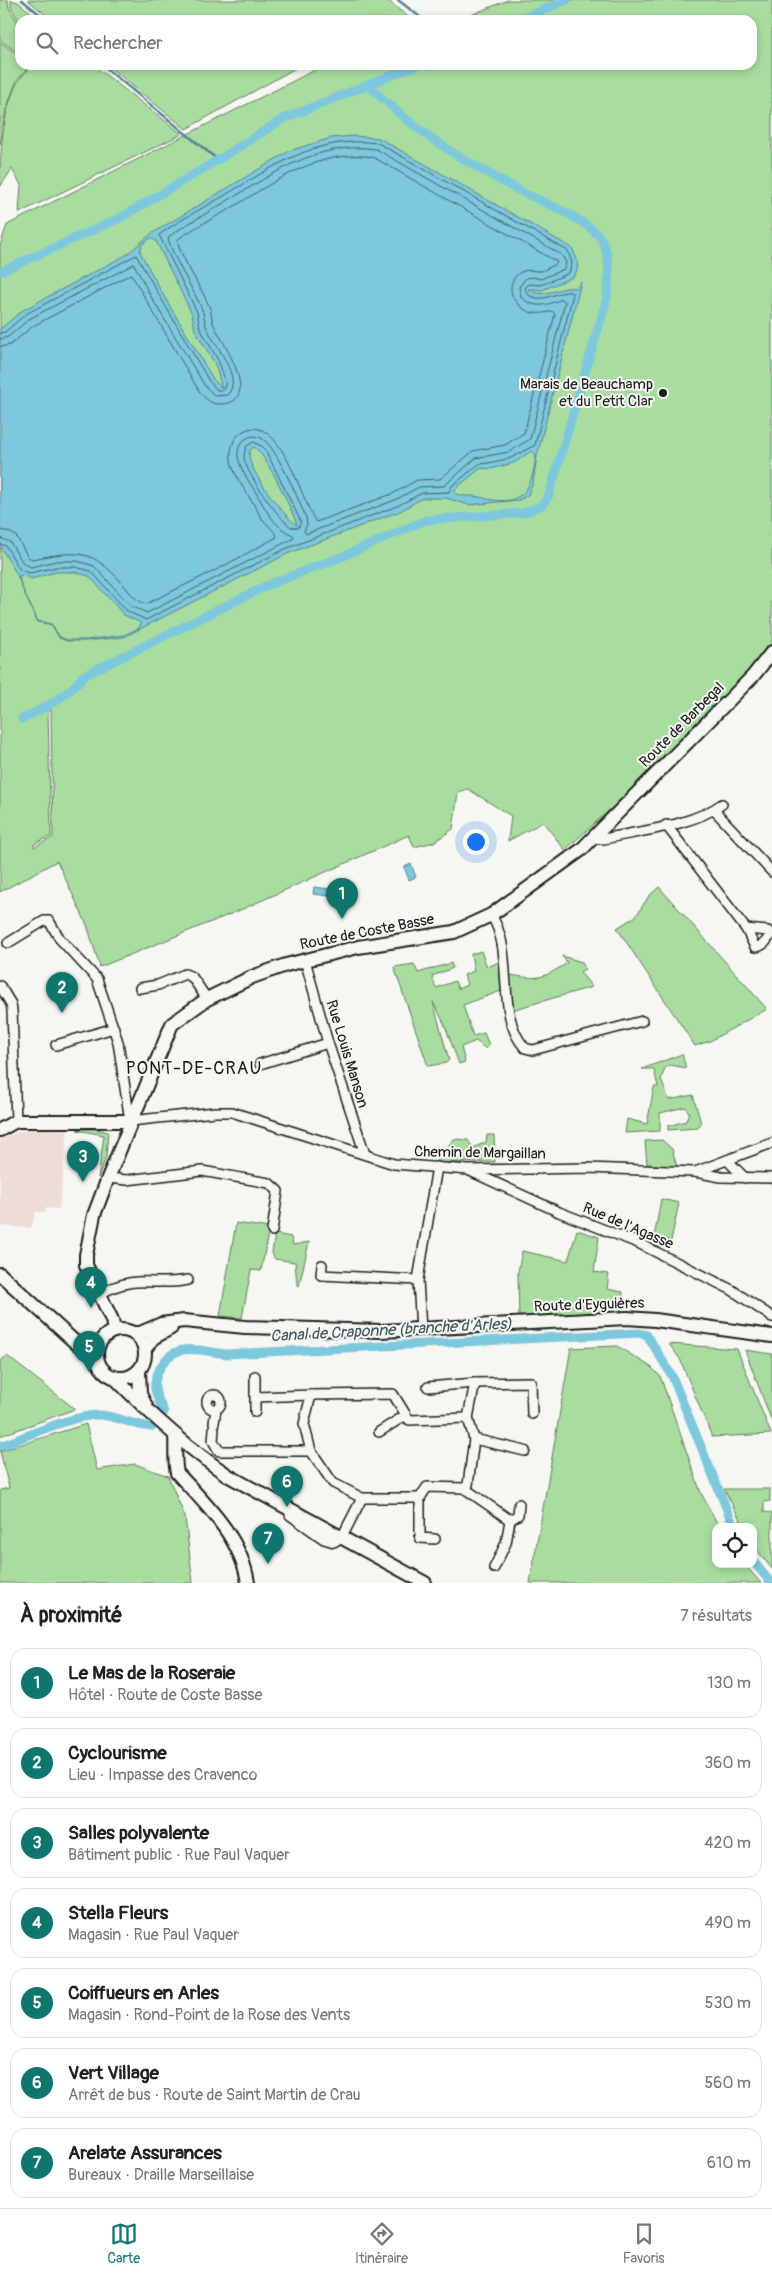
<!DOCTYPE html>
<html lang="fr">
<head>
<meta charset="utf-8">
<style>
  body { margin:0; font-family:Pangolin,sans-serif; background:#f2f2f2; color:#222 }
  .controls { position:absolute; right:15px; bottom:15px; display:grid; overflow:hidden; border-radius:10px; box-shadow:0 2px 8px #0003 }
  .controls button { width:45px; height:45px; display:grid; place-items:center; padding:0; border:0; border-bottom:1px solid #e0e0e0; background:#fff; color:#222; font:25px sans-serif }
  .you { position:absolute; left:475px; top:841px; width:18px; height:18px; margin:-12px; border:4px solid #fff; border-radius:50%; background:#1a73e8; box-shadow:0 0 0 8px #1a73e833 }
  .badge { display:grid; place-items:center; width:32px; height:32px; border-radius:50%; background:#0f766e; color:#fff; font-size:16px; font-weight:700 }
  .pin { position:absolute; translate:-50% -41px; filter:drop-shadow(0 1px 2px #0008) }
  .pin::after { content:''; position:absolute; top:26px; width:18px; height:15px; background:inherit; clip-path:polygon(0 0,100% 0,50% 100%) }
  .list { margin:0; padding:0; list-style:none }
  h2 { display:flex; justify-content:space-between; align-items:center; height:65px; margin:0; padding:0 20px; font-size:21px }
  h2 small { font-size:16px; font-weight:400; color:#767676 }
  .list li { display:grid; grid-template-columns:32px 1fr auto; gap:15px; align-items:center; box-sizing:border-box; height:70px; margin:0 10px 10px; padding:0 10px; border:1px solid #e0e0e0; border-radius:15px }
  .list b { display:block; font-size:19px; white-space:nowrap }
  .list p { margin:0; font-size:16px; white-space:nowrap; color:#767676 }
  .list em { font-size:16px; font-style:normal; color:#767676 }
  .icon { flex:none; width:28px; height:28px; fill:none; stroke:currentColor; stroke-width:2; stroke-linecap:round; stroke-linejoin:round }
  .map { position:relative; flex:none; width:772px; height:1583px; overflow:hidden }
  .search { position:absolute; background:#fff; box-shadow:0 2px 8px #0003; left:15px; right:15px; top:15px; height:55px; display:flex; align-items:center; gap:12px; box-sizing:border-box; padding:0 18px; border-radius:15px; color:#767676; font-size:19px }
  .sheet { height:625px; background:#fff }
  nav { display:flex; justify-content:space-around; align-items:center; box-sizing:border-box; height:70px; border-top:1px solid #e0e0e0; background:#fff; font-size:14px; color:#767676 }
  nav a { display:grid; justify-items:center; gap:2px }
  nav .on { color:#0f766e }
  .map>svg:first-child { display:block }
  .built { fill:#eeddd6 }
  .green { fill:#a8dd9f; stroke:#627c5e; fill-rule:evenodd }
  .water { fill:#7dc8dd; stroke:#568390; fill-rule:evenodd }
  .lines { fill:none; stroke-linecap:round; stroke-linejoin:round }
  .shore { stroke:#436169; stroke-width:1 }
  .stream { stroke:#568390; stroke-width:2.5 }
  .canal { stroke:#7dc8dd; stroke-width:9 }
  .street-casing { stroke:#1c1c1c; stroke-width:12 }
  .secondary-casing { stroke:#1c1c1c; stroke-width:16 }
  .street { stroke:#f6f6f2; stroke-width:9 }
  .secondary { stroke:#f6f6f2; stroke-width:12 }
  .poi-dot { fill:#1c1c1c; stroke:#f6f6f2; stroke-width:2 }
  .labels { text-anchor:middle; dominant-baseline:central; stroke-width:4; stroke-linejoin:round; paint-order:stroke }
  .poi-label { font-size:15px; fill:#1c1c1c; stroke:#f6f6f2; text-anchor:end }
  .street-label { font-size:15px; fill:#1c1c1c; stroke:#f6f6f2 }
  .water-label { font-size:16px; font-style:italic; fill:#3e5860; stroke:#f6f6f2 }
  .quarter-label { font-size:18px; letter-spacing:1px; fill:#1c1c1c; stroke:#f6f6f2 }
</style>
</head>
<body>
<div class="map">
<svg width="772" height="1583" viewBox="0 0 772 1583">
  <rect width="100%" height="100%" fill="#f6f6f2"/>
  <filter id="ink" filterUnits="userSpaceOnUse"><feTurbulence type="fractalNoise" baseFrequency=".02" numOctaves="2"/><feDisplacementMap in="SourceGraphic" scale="10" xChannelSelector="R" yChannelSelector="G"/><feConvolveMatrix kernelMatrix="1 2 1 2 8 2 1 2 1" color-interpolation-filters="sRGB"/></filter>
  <g filter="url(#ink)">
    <!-- built -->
    <path class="built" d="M42 1129 68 1130 59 1209 46 1208 45 1213 36 1211 31 1228 0 1226V1139L26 1130Z"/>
    <!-- green -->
    <g class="green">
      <path d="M0 0H8L9 8 20 26V54L0 40Z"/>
      <path d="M11 0 18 2 40 20H20V23L11 7Z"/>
      <path d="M28 0H387L411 19 52 20Z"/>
      <path d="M508 0H772V643L747 674 615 805 565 850 543 822 508 841 511 816 468 789 458 792 453 829 434 842 414 847 409 835 238 911 100 967 87 925 57 861 0 892V246L7 225 325 65H752V20H458ZM51 710 53 837 34 847V844L51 836 48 712Z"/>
      <path d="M0 42 20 56V65H31L17 80 6 109 0 144Z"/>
      <path d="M33 65H93L182 134 19 213 21 185 12 169 0 187C0 153 2 114 17 83 21 76 28 70 33 65Z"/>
      <path d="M107 65H301L186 129Z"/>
      <path d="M659 887 767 1009 710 1041 695 1046 617 928 636 916 649 896Z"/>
      <path d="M481 951 487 967 499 962 501 991 463 1005 473 1036 484 1033 489 1045 486 1049 476 1041 461 1047 465 1062 459 1064 444 1023 433 1002 449 1060 446 1063 428 1066 394 967 414 964 418 973 451 963 453 968 432 976 436 988 455 981 458 989 467 985 464 975 474 971 471 954Z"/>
      <path d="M562 956 582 962 585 969 580 972 592 987 515 1009 511 1005 510 975C539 980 542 979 567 963Z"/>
      <path d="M682 1054 686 1068 671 1065 665 1068 661 1080 669 1100 693 1095 701 1123 698 1128 668 1130V1126L686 1121 689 1112 685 1107 660 1113V1131L625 1133 627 1119 647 1124 654 1087H658L654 1069H642Z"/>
      <path d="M83 1129H96L108 1132 106 1157 98 1178 104 1135 77 1130Z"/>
      <path d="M487 1135H494L495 1162 438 1163 437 1158 454 1139 468 1140 473 1148 486 1142Z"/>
      <path d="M662 1140 672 1149 677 1167 647 1164 645 1141Z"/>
      <path d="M661 1199 679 1203 671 1241 654 1238Z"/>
      <path d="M236 1223 269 1228 261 1271 251 1270 242 1318 220 1316Z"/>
      <path d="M577 1230 599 1237 594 1272 609 1274 607 1289 623 1292 621 1314 519 1319 518 1272 522 1251 568 1261Z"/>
      <path d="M275 1234 291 1237 293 1245 309 1242 299 1286 297 1284 295 1262 275 1259 272 1253Z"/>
      <path d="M669 1344 737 1349 771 1434 712 1437 680 1359Z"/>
      <path d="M617 1346 651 1367 660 1376 701 1493 719 1527H716V1564H744L761 1583H530L571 1348Z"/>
      <path d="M745 1350 772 1354V1422Z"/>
      <path d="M7 1356 75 1409 0 1436V1361Z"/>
      <path d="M86 1424 97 1470 135 1464 168 1476 185 1517 193 1583H0V1490L9 1488 0 1451Z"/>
      <path d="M724 1489H770V1501L764 1502V1512L772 1513V1569L753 1545V1527H744Z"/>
    </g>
    <!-- water -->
    <g class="water">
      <path d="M354 136 379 138 572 248 578 262 577 271 573 277 542 290 528 289C543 301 559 285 576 288L581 282 537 456 533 483 528 495 519 500 469 505 446 498H423L400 511 287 554 124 637 87 641H67L59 638 52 625 37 622 16 573 0 546V329L23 310 126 255 151 234 289 151 331 138ZM151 238 156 241 192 314 195 330 215 364 222 388 213 379 161 291 140 252 142 244ZM254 447C266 454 292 510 297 525 284 517 250 471 249 457 249 454 250 451 251 449ZM531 451 536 454C532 494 520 508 479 497 471 495 464 497 456 494L455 489 481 468 490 469 514 463ZM56 572H74L89 576 124 615 141 623 139 628 124 635 86 640H68L60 637 51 624 38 621 22 588 19 576 23 575 31 579Z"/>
      <path d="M411 864 416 877 409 880 404 867Z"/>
      <path d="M314 887 330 889 329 896 313 894Z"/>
    </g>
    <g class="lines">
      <!-- shore -->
      <g class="shore">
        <path d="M0 333 5 332 26 314 136 255 209 381 217 390H223L226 383 219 362 200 328 197 312 159 235C178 221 201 209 222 197 273 167 315 135 378 143L568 251 572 263 569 273 541 285 529 284 525 288 527 294C543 305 554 291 571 292L573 294 535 445 511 458 489 463 479 464 452 486 449 492 422 493 397 506 285 549 146 620 127 611 91 571 75 567H56L30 573 20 570 6 546 0 544"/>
        <path d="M0 339 8 337 29 319 134 264 151 297 205 386 215 396 227 395C245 379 212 342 206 326 204 320 204 313 201 307 192 287 172 257 168 237 186 224 208 213 227 201 275 173 317 141 376 149L562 255 566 263 564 269 541 279 533 277 526 278 519 287 521 297C535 310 547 305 562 299L565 302 530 439 509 452 476 458 444 486 419 487 395 500 306 534 304 531 307 525 306 518C300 502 278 453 267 443 262 437 256 435 249 437 225 449 246 477 255 491 265 508 274 528 293 535L294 538 147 613 131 606 94 566 77 561H56L31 567 23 563 10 542 0 538"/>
        <path d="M0 347 10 345 33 326 131 274 199 391C205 398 211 405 221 404 264 403 221 340 214 325 211 319 212 312 209 306 201 286 182 261 177 240 194 227 215 218 233 207 277 180 320 149 373 157L557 262 555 265C551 266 545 270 541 271 532 271 526 268 518 274 502 288 516 309 533 313 539 314 546 313 552 311L555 314 524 433 505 445 473 451 440 479 417 480 392 494 316 522C302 502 282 419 248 429 242 431 237 435 234 441 224 462 239 480 249 497 254 504 258 513 263 520 268 525 275 531 277 537L218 569 146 604C135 600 130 593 123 584 91 547 76 551 32 559L28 557 16 536 9 532 0 530"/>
        <path d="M254 442 263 447 269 457 301 522 298 528 291 527C278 518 246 473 244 458 244 454 245 450 247 446Z"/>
      </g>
      <!-- stream -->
      <g class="stream">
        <path d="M22 0 47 20"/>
        <path d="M398 0 424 20"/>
        <path d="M102 65 218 160"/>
      </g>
      <!-- canal -->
      <g class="canal">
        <path d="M519 20 567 0"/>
        <path d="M368 85 382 98"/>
        <path d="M2 271 120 218 218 160 283 119 417 65"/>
        <path d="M22 719C46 707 67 697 83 676L268 585 346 555 426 520 524 513 542 505 549 495 607 298C609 280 612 251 598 235 581 217 545 203 522 192 475 167 427 140 388 103"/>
        <path d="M0 1446C26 1437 74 1414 100 1415 118 1416 134 1426 152 1427L164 1412C156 1394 150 1387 160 1368 175 1340 200 1351 226 1354L639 1333 647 1335 672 1376 734 1527"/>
        <path d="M753 1561 771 1583"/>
      </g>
      <!-- street casing -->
      <g class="street-casing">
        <g id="street">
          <path d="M714 810 772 872"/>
          <path d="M666 825 746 929 755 947C763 947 769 939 771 933L768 931 746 929"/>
          <path d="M593 838 604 839C639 831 692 826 722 804"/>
          <path d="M491 915C516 952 494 1014 525 1048L533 1050 642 1021"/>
          <path d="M8 943 44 921H49L60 939 97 979 118 1042 130 1121 215 1112H232L394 1164 468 1170 587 1168 695 1172 772 1143"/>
          <path d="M305 960 328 1043 365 1154"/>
          <path d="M0 986 11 1004 12 1010 16 1121"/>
          <path d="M140 988 158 985 185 974 192 977 207 999"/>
          <path d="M56 1045 114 1028"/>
          <path d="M260 1064 328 1043"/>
          <path d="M727 1160 745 1178"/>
          <path d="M470 1171 559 1212 638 1243 732 1290 772 1317"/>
          <path d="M695 1172 721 1177 772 1178"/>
          <path d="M108 1178 127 1180 202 1171 269 1183 278 1191 272 1231"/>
          <path d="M322 1265 321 1275 418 1280"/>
          <path d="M100 1294C136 1273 153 1287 188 1280"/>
          <path d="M421 1330 418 1280 437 1167"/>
          <path d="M255 1376V1412"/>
          <path d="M428 1387 475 1383 531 1382 532 1414"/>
          <circle cx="214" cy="1402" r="7"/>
          <path d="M256 1397 311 1395"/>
          <path d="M468 1418 475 1383"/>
          <path d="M214 1423 216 1409"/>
          <path d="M214 1429 213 1441 219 1451H311"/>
          <path d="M379 1432 406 1415"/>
          <path d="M474 1439 525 1451"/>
          <path d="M464 1488 510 1520 506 1543 494 1568"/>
          <path d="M420 1498V1538L435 1539"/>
          <path d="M290 1515 324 1539 334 1542 342 1537 362 1498H420L427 1487 464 1488 468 1485 474 1439 468 1418 409 1420 393 1394 311 1395 304 1424 311 1451 333 1483 362 1498"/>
          <path d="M510 1520 518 1515 519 1504"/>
        </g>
      </g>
      <!-- secondary casing -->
      <g class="secondary-casing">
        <g id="secondary">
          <path d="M0 1130 16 1121H130"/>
          <path d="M0 1274 76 1343 97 1357"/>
          <circle cx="121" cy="1354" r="24"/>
          <path d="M114 1331 112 1320 86 1265V1255L94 1215 108 1178 172 1024 207 999 252 977 286 965 358 947 454 932 491 915 581 850 753 676 772 652"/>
          <path d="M133 1333H140L161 1324 184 1321 245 1327 381 1331 627 1318 655 1320 772 1336"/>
          <path d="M145 1349 153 1338 171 1328"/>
          <path d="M139 1371 140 1394 146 1406"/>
          <path d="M114 1377C149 1413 187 1448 229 1476L425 1583"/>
          <path d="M175 1435C176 1448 174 1461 177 1473 206 1504 242 1539 248 1583"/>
        </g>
      </g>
      <!-- street -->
      <use href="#street" class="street"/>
      <!-- secondary -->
      <use href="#secondary" class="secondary"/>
    </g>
  </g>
  <!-- markers -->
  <circle class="poi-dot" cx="663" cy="393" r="5"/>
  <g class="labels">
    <!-- poi labels -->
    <g class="poi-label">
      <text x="653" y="384">Marais de Beauchamp<tspan x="653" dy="17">et du Petit Clar</tspan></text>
    </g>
    <!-- street labels -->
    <g class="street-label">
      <text transform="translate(682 725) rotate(-45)">Route de Barbegal</text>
      <text transform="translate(367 932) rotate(-11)">Route de Coste Basse</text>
      <text transform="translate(347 1054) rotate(73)">Rue Louis Manson</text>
      <text transform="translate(480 1153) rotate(1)">Chemin de Margaillan</text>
      <text transform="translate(628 1226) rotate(23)">Rue de l'Agasse</text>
      <text transform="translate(589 1305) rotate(-2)">Route d'Eyguières</text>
    </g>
    <!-- water labels -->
    <g class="water-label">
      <text transform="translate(391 1330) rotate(-3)">Canal de Craponne (branche d'Arles)</text>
    </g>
    <!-- quarter labels -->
    <g class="quarter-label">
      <text x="194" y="1068">PONT-DE-CRAU</text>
    </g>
  </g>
</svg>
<div class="controls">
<button><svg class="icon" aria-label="locate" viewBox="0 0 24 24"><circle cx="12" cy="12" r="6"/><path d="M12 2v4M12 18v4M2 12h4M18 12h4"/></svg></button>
</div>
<div class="you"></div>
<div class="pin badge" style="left:342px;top:919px">1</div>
<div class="pin badge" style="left:62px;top:1013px">2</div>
<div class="pin badge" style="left:83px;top:1182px">3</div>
<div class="pin badge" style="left:91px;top:1308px">4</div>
<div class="pin badge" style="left:89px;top:1372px">5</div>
<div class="pin badge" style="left:287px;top:1507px">6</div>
<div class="pin badge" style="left:268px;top:1564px">7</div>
<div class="search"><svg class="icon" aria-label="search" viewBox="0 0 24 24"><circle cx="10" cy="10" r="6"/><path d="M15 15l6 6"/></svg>Rechercher</div>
</div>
<section class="sheet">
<h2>À proximité<small>7 résultats</small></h2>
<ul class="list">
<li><span class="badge">1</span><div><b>Le Mas de la Roseraie</b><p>Hôtel · Route de Coste Basse</p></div><em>130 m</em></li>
<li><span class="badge">2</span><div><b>Cyclourisme</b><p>Lieu · Impasse des Cravenco</p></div><em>360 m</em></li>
<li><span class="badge">3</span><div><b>Salles polyvalente</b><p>Bâtiment public · Rue Paul Vaquer</p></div><em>420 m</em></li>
<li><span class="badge">4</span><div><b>Stella Fleurs</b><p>Magasin · Rue Paul Vaquer</p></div><em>490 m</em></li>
<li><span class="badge">5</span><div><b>Coiffueurs en Arles</b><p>Magasin · Rond-Point de la Rose des Vents</p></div><em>530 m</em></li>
<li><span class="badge">6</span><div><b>Vert Village</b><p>Arrêt de bus · Route de Saint Martin de Crau</p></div><em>560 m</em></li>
<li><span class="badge">7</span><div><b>Arelate Assurances</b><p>Bureaux · Draille Marseillaise</p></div><em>610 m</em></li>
</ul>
</section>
<nav>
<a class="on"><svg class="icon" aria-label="map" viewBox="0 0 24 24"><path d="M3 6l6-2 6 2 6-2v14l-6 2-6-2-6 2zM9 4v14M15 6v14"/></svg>Carte</a>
<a><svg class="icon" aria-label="directions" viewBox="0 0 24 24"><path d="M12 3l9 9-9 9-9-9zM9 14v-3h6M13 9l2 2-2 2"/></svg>Itinéraire</a>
<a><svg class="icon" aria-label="saved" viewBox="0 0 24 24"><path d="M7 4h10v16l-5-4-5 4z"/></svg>Favoris</a>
</nav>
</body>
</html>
